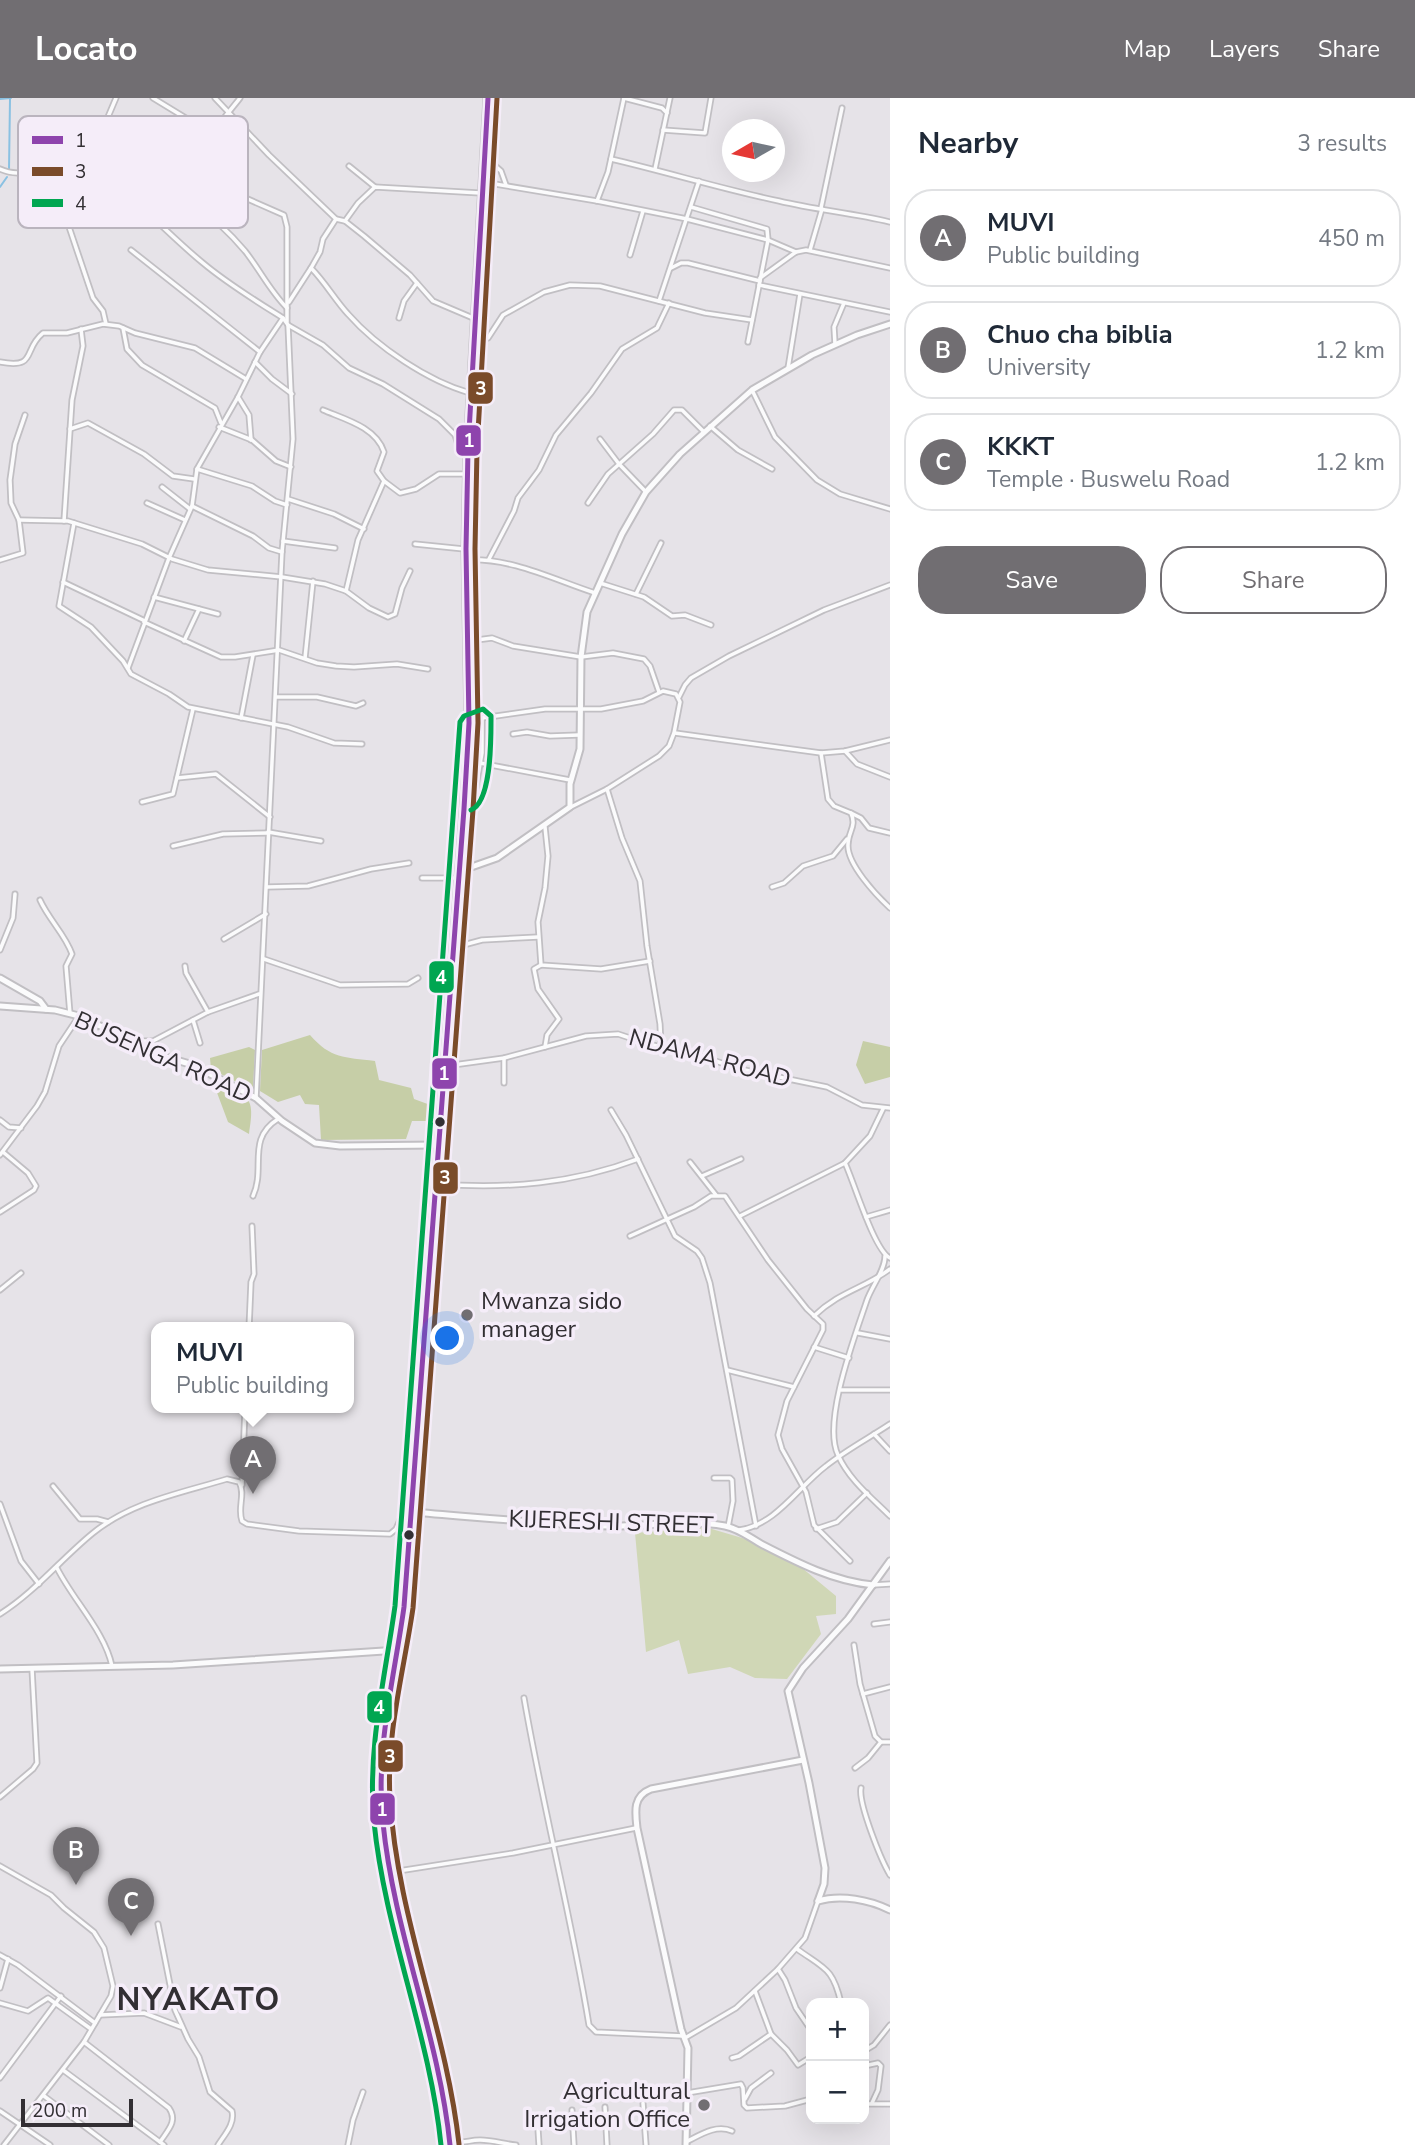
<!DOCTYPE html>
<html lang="en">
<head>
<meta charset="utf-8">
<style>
  body { margin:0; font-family:"Nunito Sans",sans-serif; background:#f2f2f3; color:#1f2937 }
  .controls { position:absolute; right:21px; bottom:21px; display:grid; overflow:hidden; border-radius:14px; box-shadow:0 7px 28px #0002 }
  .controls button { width:63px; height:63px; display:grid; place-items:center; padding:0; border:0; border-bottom:2px solid #e0e1e3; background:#fff; color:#1f2937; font:35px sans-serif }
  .compass { position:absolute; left:722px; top:21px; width:63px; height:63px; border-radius:50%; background:#fff; box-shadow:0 7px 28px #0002; rotate:261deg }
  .scale { position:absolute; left:21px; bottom:18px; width:112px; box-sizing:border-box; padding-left:7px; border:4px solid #322f33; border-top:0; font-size:19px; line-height:24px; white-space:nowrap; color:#322f33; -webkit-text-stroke:5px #f5edf9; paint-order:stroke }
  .you { position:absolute; left:448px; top:1241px; width:24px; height:24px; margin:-18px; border:5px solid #fff; border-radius:50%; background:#1a73e8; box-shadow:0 0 0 10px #1a73e833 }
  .badge { display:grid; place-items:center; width:46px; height:46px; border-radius:50%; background:#716e72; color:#fff; font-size:23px; font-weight:700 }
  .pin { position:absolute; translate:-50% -58px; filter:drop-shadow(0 2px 4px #0008) }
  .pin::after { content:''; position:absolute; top:37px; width:24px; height:21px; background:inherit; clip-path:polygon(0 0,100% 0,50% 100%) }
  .popup { position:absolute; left:151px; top:1224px; width:203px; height:91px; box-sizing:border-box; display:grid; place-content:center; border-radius:14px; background:#fff; filter:drop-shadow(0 2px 5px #0005); font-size:23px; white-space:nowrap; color:#747a83 }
  .popup b { font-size:26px; color:#1f2937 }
  .popup::after { content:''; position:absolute; left:50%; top:100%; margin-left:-14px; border:14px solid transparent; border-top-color:#fff }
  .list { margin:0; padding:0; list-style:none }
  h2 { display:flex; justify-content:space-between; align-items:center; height:91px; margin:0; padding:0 28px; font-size:30px }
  h2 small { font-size:23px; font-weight:400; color:#747a83 }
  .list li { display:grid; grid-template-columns:46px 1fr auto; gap:21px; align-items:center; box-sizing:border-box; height:98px; margin:0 14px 14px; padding:0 14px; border:2px solid #e0e1e3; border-radius:28px }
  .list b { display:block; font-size:26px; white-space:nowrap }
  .list p { margin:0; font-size:23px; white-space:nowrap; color:#747a83 }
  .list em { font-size:23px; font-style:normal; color:#747a83 }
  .actions { display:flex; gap:14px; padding:21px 28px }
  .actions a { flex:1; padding:16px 0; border:2px solid #716e72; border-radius:28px; text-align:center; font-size:24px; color:#716e72 }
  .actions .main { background:#716e72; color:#fff }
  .map { position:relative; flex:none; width:890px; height:2047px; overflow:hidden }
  header { display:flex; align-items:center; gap:42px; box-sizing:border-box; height:98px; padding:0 35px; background:#716e72; color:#fff }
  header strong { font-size:33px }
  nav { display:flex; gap:38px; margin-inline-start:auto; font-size:24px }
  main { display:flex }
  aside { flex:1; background:#fff }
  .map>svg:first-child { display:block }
  .green { fill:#d0d7b6 }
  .forest { fill:#c6cea7 }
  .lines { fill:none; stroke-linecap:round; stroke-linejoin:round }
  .stream { stroke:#8ac1e2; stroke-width:2 }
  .street-casing { stroke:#c1bfc3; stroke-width:7 }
  .secondary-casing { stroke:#c1bfc3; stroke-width:9 }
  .highway-casing { stroke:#c1bfc3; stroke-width:11 }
  .street { stroke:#fbfbfc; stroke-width:3.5 }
  .secondary { stroke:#fbfbfc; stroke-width:5 }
  .highway { stroke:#fbfbfc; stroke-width:8 }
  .bus-1-casing { stroke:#f5edf9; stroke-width:10 }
  .bus-2-casing { stroke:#f5edf9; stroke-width:10 }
  .bus-3-casing { stroke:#f5edf9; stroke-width:10 }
  .bus-1 { stroke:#8e44ad; stroke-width:5 }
  .bus-2 { stroke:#7a4b2a; stroke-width:5 }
  .bus-3 { stroke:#00a651; stroke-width:5 }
  .bus-dot { fill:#322f33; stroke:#f5edf9; stroke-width:2.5 }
  .poi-dot { fill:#716e72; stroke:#f5edf9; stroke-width:2.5 }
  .labels { text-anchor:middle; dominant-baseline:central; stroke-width:7; stroke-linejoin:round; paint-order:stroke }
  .street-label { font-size:24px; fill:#322f33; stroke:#f5edf9 }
  .poi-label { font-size:24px; fill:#322f33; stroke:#f5edf9; text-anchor:start }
  .district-label { font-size:32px; font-weight:bold; letter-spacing:2px; fill:#322f33; stroke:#f5edf9 }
  .key { fill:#f5edf9; stroke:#bab4be; stroke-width:2 }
  .key-label { font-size:19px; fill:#322f33 }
  .line-badge { stroke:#f5edf9; stroke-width:2.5 }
  .badge-label { font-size:19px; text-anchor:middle; font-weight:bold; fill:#fff }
</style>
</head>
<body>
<header>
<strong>Locato</strong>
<nav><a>Map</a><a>Layers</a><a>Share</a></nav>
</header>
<main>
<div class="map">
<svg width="890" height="2047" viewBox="0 0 890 2047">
  <rect width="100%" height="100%" fill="#e6e3e8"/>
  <!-- green -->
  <path class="green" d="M705 1429 749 1442 796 1465 836 1498V1516L816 1518 821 1536 787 1581 755 1580 730 1569 688 1576 679 1542 646 1554 635 1435Z"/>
  <!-- forest -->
  <g class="forest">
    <path d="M310 937C331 961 344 959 375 963L379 982 411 990 414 1001 433 1008 429 1023H412L406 1041 321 1042 319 1007 305 1006 300 997 278 1004 260 993 262 952Z"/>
    <path d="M863 943 890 949V979L865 986 856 967Z"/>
    <path d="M249 949 255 952 253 990 250 991 211 971 210 960Z"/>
    <path d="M215 981C248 1001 256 995 249 1036L228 1024 213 984Z"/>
  </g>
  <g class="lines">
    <!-- stream -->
    <g class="stream">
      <path d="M0 1 11 0"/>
      <path d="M9 72 10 1"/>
      <path d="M0 89 7 79"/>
    </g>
    <!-- street casing -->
    <g class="street-casing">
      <g id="street">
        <path d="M153 0 212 36"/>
        <path d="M215 0 269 57 336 121 345 123 364 138 410 177 433 203 473 220"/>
        <path d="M240 0C227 17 200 46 197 67L206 77 234 95 284 117 287 129V224"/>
        <path d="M624 0 662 10 667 15"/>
        <path d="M43 21 45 26 42 46 45 71"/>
        <path d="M663 32 705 35 711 0"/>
        <path d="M485 59 501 73 506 87"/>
        <path d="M611 61C667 74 722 91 779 103 816 112 853 115 890 124"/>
        <path d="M349 68 375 89"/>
        <path d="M0 71C29 85 56 56 83 66 94 70 102 78 110 84 144 108 171 139 203 165 228 186 256 203 283 220L288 227 293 341 282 454 256 1000"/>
        <path d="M92 71 103 40 105 26 116 0"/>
        <path d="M655 71 670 0"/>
        <path d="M42 72 47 100 66 120 93 200 103 213 106 226"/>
        <path d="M483 84 597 103 608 74 624 0"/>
        <path d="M189 101C209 116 229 134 245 153 260 172 270 193 287 210"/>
        <path d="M597 103 687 121 768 142 796 154"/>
        <path d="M691 109 767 131 768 142 748 244"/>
        <path d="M821 110 842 10"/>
        <path d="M345 123 358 105 375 89 480 95"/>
        <path d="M131 152 260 254"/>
        <path d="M810 152 822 111"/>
        <path d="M630 157 643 113"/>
        <path d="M311 170C325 184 335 202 348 216 377 249 428 283 470 295"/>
        <path d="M671 170 681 165H688L760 183"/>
        <path d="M760 180 796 154 806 152 890 170"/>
        <path d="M759 187 890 214"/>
        <path d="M659 203 699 83"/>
        <path d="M289 204 311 170 320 154 323 141 336 121"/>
        <path d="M399 220 404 203 417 185"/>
        <path d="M288 227 323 247 349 270 383 286 439 321 455 337 459 350 468 352"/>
        <path d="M123 230 127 251 142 267 215 310 221 325"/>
        <path d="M475 242 488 240 503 217 544 194 570 187 600 188 705 215 752 222"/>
        <path d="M835 246 834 229 844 205"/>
        <path d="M0 264C38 271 22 252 43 235H67L103 226 119 228 135 235 195 250 246 281"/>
        <path d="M255 264 272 281 292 296"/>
        <path d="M788 270 800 196"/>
        <path d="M752 292 775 339 817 382 840 396 890 411"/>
        <path d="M238 299 249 317 251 342"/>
        <path d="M323 312C344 321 376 329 384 354L377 373 384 383 400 395 416 391 439 376H465"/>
        <path d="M710 328 738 352 772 371"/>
        <path d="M219 329 252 342 276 363 291 369"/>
        <path d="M70 331 88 325 144 356 173 378 194 381"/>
        <path d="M600 341 619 366 646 394"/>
        <path d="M197 371 252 388 275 403 287 407"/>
        <path d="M162 389 190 411"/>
        <path d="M288 401 334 416 364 431"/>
        <path d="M147 405 185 422"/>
        <path d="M588 405 608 376 653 336 674 312H682L704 334"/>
        <path d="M192 408 253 438 269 450 282 454"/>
        <path d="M19 422 68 423 142 446 172 461 208 472 282 479 325 486 346 493 369 510 388 519 395 516 402 490 410 473"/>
        <path d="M64 423 72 302 83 248 81 231"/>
        <path d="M74 425 59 508 91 529 123 563 131 576 169 596 188 609 288 629 334 645 362 646"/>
        <path d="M283 443 335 450"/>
        <path d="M415 446 464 451"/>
        <path d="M489 461 514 413 518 400 539 372 556 337 591 295 622 251 657 230 669 205"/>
        <path d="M0 462 23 455 19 422 11 405 10 382 15 346 25 317"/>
        <path d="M467 462C513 460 552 481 595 495"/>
        <path d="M63 484 145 523"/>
        <path d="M600 485 644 499 672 518 685 517 711 527"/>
        <path d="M346 493 358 442 384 383"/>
        <path d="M636 496 661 445"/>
        <path d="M154 499 218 516"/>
        <path d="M144 524 221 559H235L279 552 317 565 336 568 354 569 397 566 428 571"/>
        <path d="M184 543 199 511"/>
        <path d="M469 543 492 540 513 548 581 559 613 555 644 561 650 568 659 594"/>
        <path d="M305 560 313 483"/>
        <path d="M128 570 169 460 192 408 197 371 238 299 260 254 283 220"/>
        <path d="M276 599H317L356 608 363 605"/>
        <path d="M679 599 685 587 691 580 729 558 824 512 890 487"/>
        <path d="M241 620 253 557"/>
        <path d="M471 624 482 620 545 611H601L643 603 663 593 676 596 680 604 674 635 669 648 659 658 607 691 571 709"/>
        <path d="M675 635 821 655 845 653 890 642"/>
        <path d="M513 636 527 634 550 638 579 637"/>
        <path d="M845 653 857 666 890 679"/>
        <path d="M821 655 828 701 834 708 851 715C857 729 848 733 848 747 847 766 876 797 890 810"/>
        <path d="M480 665 570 682"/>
        <path d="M177 680 216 676 270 719"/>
        <path d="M607 691 622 740 640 783 647 848 660 926 661 949"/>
        <path d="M142 704 173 696 193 611"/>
        <path d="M467 704 474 699 482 655V620"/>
        <path d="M851 715 861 720 869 730 890 735"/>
        <path d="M545 729 548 758 545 790 538 824 541 867 601 871 650 863"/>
        <path d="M268 734 321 743"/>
        <path d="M173 748 223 736 268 735"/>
        <path d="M422 780H457"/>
        <path d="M267 789 308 788 371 771 409 765"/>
        <path d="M772 789 784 785 803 768 833 758 847 741"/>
        <path d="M40 802C49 822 65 836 72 856L66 868 70 916"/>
        <path d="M224 841 266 816"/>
        <path d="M456 849 482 842 538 839"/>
        <path d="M0 852 13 820 15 796"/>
        <path d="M264 861 340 887 408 886 418 880"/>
        <path d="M541 867 534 871 538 891 559 921 547 937 545 949"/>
        <path d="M185 868 186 875 208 914"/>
        <path d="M193 922 200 945"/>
        <path d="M119 935 142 943H153L208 914 259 896"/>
        <path d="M504 960V985"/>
        <path d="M446 968 504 960 586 938 618 936 648 946 694 956 740 971 827 989 862 1007 890 1010"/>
        <path d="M611 1012 626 1037 675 1138 697 1153 702 1160 710 1185 756 1428"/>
        <path d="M0 1022 9 1029 21 1030"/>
        <path d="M0 1057 37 1008 45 994 59 948 79 918"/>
        <path d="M690 1064 716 1097"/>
        <path d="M845 1065C854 1084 874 1152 890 1160"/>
        <path d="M702 1078 741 1061"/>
        <path d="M437 1086C507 1091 572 1086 638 1061"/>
        <path d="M253 1098C266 1070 246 1041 278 1021"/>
        <path d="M0 1114 34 1092 36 1088 28 1075 3 1054"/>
        <path d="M740 1118 845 1065 870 1038 883 1011"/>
        <path d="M866 1119 890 1112"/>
        <path d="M630 1138 694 1109 711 1098H725L768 1162 807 1211 823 1226V1232L787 1303 778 1337 782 1351 806 1394 814 1427 850 1463"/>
        <path d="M885 1158C885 1172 872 1188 867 1202 855 1238 822 1324 838 1357 849 1382 872 1400 890 1418"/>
        <path d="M0 1192 21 1175"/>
        <path d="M814 1218C840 1193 865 1190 890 1171"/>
        <path d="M249 1230 251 1184 254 1176 252 1128"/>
        <path d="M858 1235 890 1241"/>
        <path d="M814 1249 849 1260"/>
        <path d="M727 1272 794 1289"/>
        <path d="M841 1292H890"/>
        <path d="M874 1336 890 1353"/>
        <path d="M714 1380H730L732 1382 733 1403 728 1429"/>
        <path d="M242 1387 245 1310"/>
        <path d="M53 1388 80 1421H97L108 1424"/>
        <path d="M0 1406 21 1463 39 1486"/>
        <path d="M816 1431 837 1424 867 1395"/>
        <path d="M739 1432C776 1427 798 1389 826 1368 846 1352 869 1340 890 1326"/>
        <path d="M57 1470C73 1502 105 1534 112 1568"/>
        <path d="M873 1487 890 1486"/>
        <path d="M0 1516C35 1494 61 1461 93 1435 131 1404 181 1395 227 1381L239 1384C246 1396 237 1410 242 1423L247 1426 299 1433 390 1436 396 1431 403 1415 409 1414"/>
        <path d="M874 1526 890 1524"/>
        <path d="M854 1547 860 1586 875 1638 881 1644H890"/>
        <path d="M863 1596 890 1589"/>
        <path d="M524 1600C543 1710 571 1817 589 1927L596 1934 683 1938"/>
        <path d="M855 1670 868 1660 881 1644"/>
        <path d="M861 1690C858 1705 881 1762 890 1777"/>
        <path d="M0 1699 33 1671 37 1665 32 1571"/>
        <path d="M0 1768 51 1797 64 1810 94 1834 104 1850 113 1888 111 1898 84 1944 4 2047"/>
        <path d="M392 1774 513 1755 636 1730"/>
        <path d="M158 1826 175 1912 188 1941 199 1959 210 1994 232 2013C235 2026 225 2036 218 2047"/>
        <path d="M797 1851C825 1871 833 1870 841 1905"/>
        <path d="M0 1857 18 1867 95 1925"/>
        <path d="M778 1871 785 1882 796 1910 811 1932"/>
        <path d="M0 1890 8 1861"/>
        <path d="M755 1893 771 1936"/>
        <path d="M0 1905 28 1913 48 1900 91 1931"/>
        <path d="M100 1917 144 1915 181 1929"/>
        <path d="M685 1940 736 1910 778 1871 805 1840 818 1803"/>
        <path d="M84 1944 169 2010C178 2023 168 2032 160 2044"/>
        <path d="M864 1953 874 1947 890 1927"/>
        <path d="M864 1957 867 1967"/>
        <path d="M732 1960 739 1958 771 1936 787 1952 798 1967 811 1959"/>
        <path d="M864 1968 878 1965 881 1968 878 1992 872 2005"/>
        <path d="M63 1972 164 2047"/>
        <path d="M0 1980 61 1898"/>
        <path d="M687 1995 741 1986 743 1990 744 2007 747 2010 785 2008 811 2001"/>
        <path d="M44 1998 109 2047"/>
        <path d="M745 2001 751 1990 771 1975"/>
        <path d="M643 2005 646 2047"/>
        <path d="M864 2006H890"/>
        <path d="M605 2009 607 2047"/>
        <path d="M572 2012 574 2047"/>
        <path d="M0 2013 50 2047"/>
        <path d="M451 2043C467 2046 467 2042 480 2042 493 2042 504 2046 516 2047"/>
        <path d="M686 2044C700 2037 716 2026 732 2033"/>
        <path d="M348 2047 353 2022 363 1994"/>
        <path d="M539 2047 538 2031 541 2020"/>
      </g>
    </g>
    <!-- secondary casing -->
    <g class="secondary-casing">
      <g id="secondary">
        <path d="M460 773 497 760 570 709V686L580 651 581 559 587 514 622 436 646 394 680 356 752 292 812 257 857 237 890 226"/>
        <path d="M0 880 40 903 46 911"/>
        <path d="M0 908 55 912 79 918 166 959 193 967 256 1000 282 1023 315 1045 340 1048 438 1047"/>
        <path d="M411 1414C477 1419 543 1426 608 1428 648 1429 686 1421 725 1428 740 1431 750 1440 763 1447 798 1465 833 1483 873 1487"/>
        <path d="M0 1571 173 1567 399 1552"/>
        <path d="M818 1803 824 1786 825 1770 809 1685 788 1593 803 1570 848 1521 890 1463"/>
        <path d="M818 1803C841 1796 870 1802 890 1812"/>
        <path d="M686 2047 688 1950 681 1931 637 1730C635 1713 633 1698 651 1691L803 1662"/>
      </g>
    </g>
    <!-- highway casing -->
    <g class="highway-casing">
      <path id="highway" d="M450 2047C446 1996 431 1946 418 1897 403 1840 390 1783 383 1725 374 1651 395 1582 404 1509L464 711 469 625 466 451 468 352 488 0"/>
    </g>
    <!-- street -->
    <use href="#street" class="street"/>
    <!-- secondary -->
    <use href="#secondary" class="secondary"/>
    <!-- highway -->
    <use href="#highway" class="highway"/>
    <!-- bus-1 casing -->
    <g class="bus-1-casing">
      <path id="bus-1" d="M450 2047C439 1938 394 1835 383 1725 375 1652 394 1581 404 1509L464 711 469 625 466 451 468 352 488 0"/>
    </g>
    <!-- bus-2 casing -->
    <g class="bus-2-casing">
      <path id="bus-2" d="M459 2046C446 1929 397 1819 390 1700 386 1637 404 1572 413 1510L473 712 478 625 475 451 477 352 497 0"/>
    </g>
    <!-- bus-3 casing -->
    <g class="bus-3-casing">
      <path id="bus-3" d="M441 2047C430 1938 385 1834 374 1724 367 1651 385 1580 395 1508L460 624 464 618 483 611 491 618C491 639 492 704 471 712"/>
    </g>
    <!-- bus-1 -->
    <use href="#bus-1" class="bus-1"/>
    <!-- bus-2 -->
    <use href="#bus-2" class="bus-2"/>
    <!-- bus-3 -->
    <use href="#bus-3" class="bus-3"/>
  </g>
  <!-- markers -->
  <g class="bus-dot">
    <circle cx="440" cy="1024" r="6"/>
    <circle cx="409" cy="1437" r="6"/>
  </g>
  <g class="poi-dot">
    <circle cx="467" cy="1217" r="7"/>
    <circle cx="704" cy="2007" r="7"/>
  </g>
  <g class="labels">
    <!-- street labels -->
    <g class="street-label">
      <text transform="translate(163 959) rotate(24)">BUSENGA ROAD</text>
      <text transform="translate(710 960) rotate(15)">NDAMA ROAD</text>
      <text transform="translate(611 1424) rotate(2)">KIJERESHI STREET</text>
    </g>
    <!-- poi labels -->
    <g class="poi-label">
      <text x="481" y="1203">Mwanza sido<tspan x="481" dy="28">manager</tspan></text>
      <text x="690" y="1993" text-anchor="end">Agricultural<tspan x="690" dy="28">Irrigation Office</tspan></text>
    </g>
    <!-- district labels -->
    <g class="district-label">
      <text x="199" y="1901">NYAKATO</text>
    </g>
  </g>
  <!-- legend -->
  <rect x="18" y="18" width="230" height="112" rx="10" class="key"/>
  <rect x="32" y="38" width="31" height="8" fill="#8e44ad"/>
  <rect x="32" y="69" width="31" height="9" fill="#7a4b2a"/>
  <rect x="32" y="101" width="31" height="8" fill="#00a651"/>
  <g class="key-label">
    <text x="75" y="49">1</text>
    <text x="75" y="80">3</text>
    <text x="75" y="112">4</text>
  </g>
  <g class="line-badge">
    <rect x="467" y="273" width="27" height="34" rx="7" fill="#7a4b2a"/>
    <rect x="455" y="326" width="27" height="33" rx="7" fill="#8e44ad"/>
    <rect x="428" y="862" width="27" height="34" rx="7" fill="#00a651"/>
    <rect x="431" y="959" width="27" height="33" rx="7" fill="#8e44ad"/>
    <rect x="432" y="1063" width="27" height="34" rx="7" fill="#7a4b2a"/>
    <rect x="366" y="1592" width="27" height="34" rx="7" fill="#00a651"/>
    <rect x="377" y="1641" width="27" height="34" rx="7" fill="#7a4b2a"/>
    <rect x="369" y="1694" width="27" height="34" rx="7" fill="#8e44ad"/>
  </g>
  <g class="badge-label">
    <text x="481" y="297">3</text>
    <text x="469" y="349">1</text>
    <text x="441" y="886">4</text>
    <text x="444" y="982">1</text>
    <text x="445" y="1086">3</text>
    <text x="379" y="1616">4</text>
    <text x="390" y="1665">3</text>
    <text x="382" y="1718">1</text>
  </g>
</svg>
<div class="controls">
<button>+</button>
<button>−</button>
</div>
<svg class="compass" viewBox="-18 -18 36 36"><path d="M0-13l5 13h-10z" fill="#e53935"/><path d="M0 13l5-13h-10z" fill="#747a83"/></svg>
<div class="scale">200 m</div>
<div class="you"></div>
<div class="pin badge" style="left:253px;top:1396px">A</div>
<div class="popup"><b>MUVI</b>Public building</div>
<div class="pin badge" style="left:76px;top:1787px">B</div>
<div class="pin badge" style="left:131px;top:1838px">C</div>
</div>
<aside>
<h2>Nearby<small>3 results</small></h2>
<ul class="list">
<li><span class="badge">A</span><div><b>MUVI</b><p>Public building</p></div><em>450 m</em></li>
<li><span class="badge">B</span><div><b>Chuo cha biblia</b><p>University</p></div><em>1.2 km</em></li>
<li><span class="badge">C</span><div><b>KKKT</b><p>Temple · Buswelu Road</p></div><em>1.2 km</em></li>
</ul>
<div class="actions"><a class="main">Save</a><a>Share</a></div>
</aside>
</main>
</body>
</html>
